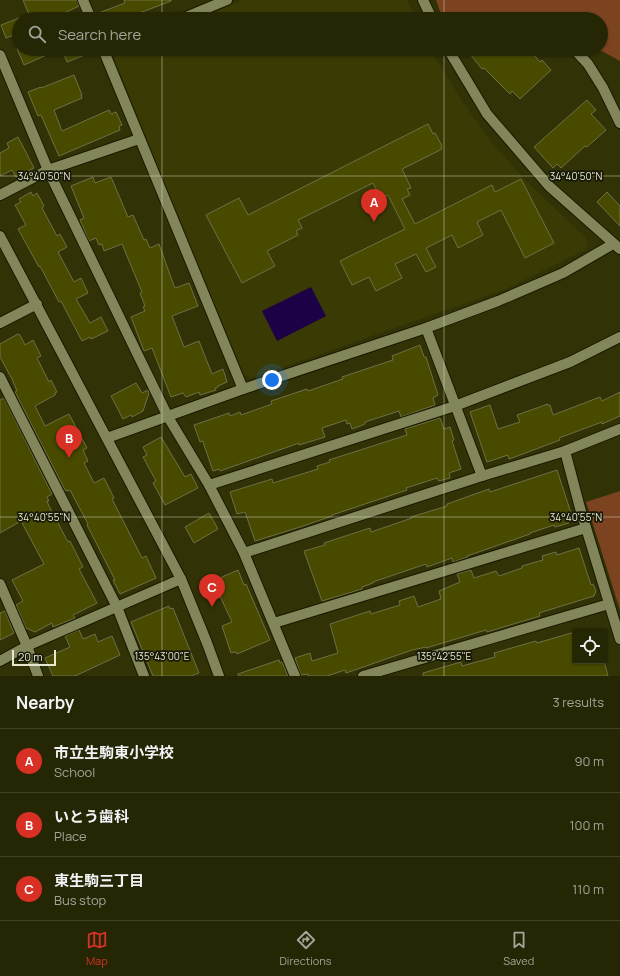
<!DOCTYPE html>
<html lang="en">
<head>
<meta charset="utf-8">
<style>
  body { margin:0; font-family:Manrope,"Noto Sans JP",sans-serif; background:#313213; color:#f1f3f6 }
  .controls { position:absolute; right:12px; bottom:12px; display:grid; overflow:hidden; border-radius:4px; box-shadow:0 1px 3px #0004 }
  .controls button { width:36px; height:36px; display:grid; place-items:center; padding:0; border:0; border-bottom:1px solid #424326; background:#252604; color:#f1f3f6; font:20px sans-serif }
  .scale { position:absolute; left:12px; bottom:10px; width:44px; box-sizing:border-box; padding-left:4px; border:2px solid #e6e8d1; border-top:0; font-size:11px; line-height:14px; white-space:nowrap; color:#e6e8d1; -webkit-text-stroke:3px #181907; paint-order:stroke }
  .you { position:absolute; left:272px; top:380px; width:14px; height:14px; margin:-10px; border:3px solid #fff; border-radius:50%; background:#1a73e8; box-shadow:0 0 0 6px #1a73e833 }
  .badge { display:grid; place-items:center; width:26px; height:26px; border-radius:50%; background:#d93025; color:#fff; font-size:13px; font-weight:700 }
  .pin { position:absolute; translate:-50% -33px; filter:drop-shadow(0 1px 2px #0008) }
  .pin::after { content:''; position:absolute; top:21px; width:14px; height:12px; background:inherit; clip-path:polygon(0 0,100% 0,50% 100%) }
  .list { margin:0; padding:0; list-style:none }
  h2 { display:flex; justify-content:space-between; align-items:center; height:52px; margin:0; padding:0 16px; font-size:17px }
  h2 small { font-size:13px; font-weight:400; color:#a3a59a }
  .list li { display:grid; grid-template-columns:26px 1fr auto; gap:12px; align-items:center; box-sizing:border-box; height:64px; padding:0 16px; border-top:1px solid #424326 }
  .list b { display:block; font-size:15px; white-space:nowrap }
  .list p { margin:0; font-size:13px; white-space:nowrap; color:#a3a59a }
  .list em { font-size:13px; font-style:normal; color:#a3a59a }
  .icon { flex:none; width:22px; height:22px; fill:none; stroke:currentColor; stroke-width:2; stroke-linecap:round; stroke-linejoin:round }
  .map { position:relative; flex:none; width:620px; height:676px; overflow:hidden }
  .search { position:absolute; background:#252604; box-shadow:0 1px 3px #0004; left:12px; right:12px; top:12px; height:44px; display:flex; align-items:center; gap:10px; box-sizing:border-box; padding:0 14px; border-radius:22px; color:#a3a59a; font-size:15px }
  .sheet { height:244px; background:#252604 }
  nav { display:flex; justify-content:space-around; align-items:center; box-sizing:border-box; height:56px; border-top:1px solid #424326; background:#252604; font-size:11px; color:#a3a59a }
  nav a { display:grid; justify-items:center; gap:2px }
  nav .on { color:#d93025 }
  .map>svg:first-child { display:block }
  .built { fill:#3a3b04 }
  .green { fill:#7b431f }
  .water { fill:#1c0147 }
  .building { fill:#484a00; stroke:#6e7046 }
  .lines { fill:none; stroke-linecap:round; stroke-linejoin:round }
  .minor-casing { stroke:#191900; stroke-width:12 }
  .minor { stroke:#83865a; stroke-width:10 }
  .ticks { fill:none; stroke:#e6e8d1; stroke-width:1; stroke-opacity:0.45 }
  .ticks-label { font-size:10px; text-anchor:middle; fill:#e6e8d1; stroke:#181907; stroke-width:3.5; stroke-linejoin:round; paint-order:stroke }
</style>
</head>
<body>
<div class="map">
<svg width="620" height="676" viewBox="0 0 620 676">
  <rect width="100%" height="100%" fill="#313206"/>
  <!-- built -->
  <g class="built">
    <path d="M243 0H407L416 19H195Z"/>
    <path d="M121 49H430L462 101 492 143 524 179 587 239V249L506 289 252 378 244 375 173 204 114 58 118 50Z"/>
  </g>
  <!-- green -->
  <g class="green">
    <path d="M436 0H620V61L598 49H601V19H536L492 15 441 14Z"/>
    <path d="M620 491V610L586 502Z"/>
  </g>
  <!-- water -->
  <path class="water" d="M311 287 326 316 277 341 262 311Z"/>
  <!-- building -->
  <g class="building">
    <path d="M23 0H77L79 6 64 13 66 19H31Z"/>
    <path d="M124 0H171V1L124 19H97L96 14 125 3Z"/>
    <path d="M19 18V33L6 38 1 25Z"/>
    <path d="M17 49H60L24 65Z"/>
    <path d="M62 49H97V50L67 62Z"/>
    <path d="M466 49H529L540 62 542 60 551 70 520 99 512 91 510 94 484 68 482 69Z"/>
    <path d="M74 75 82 95H81L82 98 54 110 62 131 109 110 111 114 116 112 122 125 119 126 120 130 59 156 41 115 38 116 28 92 41 87V88Z"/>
    <path d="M587 100 596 110 591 114 606 130 587 147 585 146 561 168 557 164 553 168 534 147Z"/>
    <path d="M428 124 433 134 435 133 442 146 441 147 442 149 402 169 411 188 407 189 410 195 402 199 415 224 492 185 495 192 521 179 554 243 525 258 501 210 477 222 483 235 458 248 452 235 426 248 436 267 426 272 416 254 395 264 402 278 376 291 369 277 352 285 340 261 405 229 388 195 381 198 373 183 298 220 302 228 296 231 298 235 267 251 275 266 242 283 206 215 239 198 248 215Z"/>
    <path d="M18 137 34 168 16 177 12 170 0 176V153L9 148 7 143Z"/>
    <path d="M93 177 95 183 111 177 128 217 133 215 144 240 146 239 150 248 159 244 174 286 175 288 189 283 198 306 172 316 184 347 199 341 212 374 223 369 227 382 218 386V387L215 388 216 390 200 395 199 392 186 397 183 393 171 397 152 348 144 351 131 317 145 311 143 307 145 306 140 293 142 292 122 244 104 251 102 244 99 245 96 238 89 241 80 220 84 218 71 186Z"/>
    <path d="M31 192 33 196 37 193 44 206 42 208 57 236 60 234 67 247 58 252 74 282 81 278 88 293 76 299 90 323 101 317 108 331 91 339 90 337 82 341 61 301 59 302 40 266 39 267 18 229 26 225 15 205 21 202 19 199Z"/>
    <path d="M607 192 620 206V226L597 202Z"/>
    <path d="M18 334 20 335 25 345 33 340 41 356 37 358 49 382 51 380 57 392 55 393V395L35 406 45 426 69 414 87 448 83 450 88 461 84 463 94 483 104 478 114 498 112 499 142 558 146 556 156 578 120 594 113 580H115L87 525 88 524 70 490 66 491 64 488 15 392 17 391 12 379 0 357V344Z"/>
    <path d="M420 345 424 357H426L438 395 433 398 435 405 401 417 399 411 365 422V424L352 429 350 423 347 424 346 420 322 428 325 437 299 445V443L220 471 219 469 213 471 204 445 203 441 200 442 194 425 229 413 230 416 240 412 241 415 272 404 271 401 307 389 308 391 343 379 342 377 393 360 392 356Z"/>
    <path d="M136 383 142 393 148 390 149 393 143 411 132 417 131 415 123 419 111 396Z"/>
    <path d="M620 392V416L602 424V422L559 438 560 440 520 455 509 459 508 455 487 462 470 412 490 405 498 429 520 422 517 415 548 404 549 406 550 405 553 415 600 397 602 401Z"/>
    <path d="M4 398 52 494 47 497 49 501H47L49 506 68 542 70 541 83 567 79 569 97 603 73 615 75 618 53 627 52 623 35 632 26 628 16 605 23 601 12 580 44 564 21 521 0 533V400Z"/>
    <path d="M440 418 444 429 450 427 454 440 452 441 461 469 449 473 450 478 439 481 437 478 406 488 407 490 332 515V516L300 527 255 541 245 512 237 514 230 492 272 479 273 483 318 469 317 466 330 462 329 460 407 435 405 429Z"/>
    <path d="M161 437 185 477 191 474 198 488 165 505 153 483 156 481 143 457 147 455 143 447Z"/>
    <path d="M557 470 572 516 567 518 569 523 555 527 554 525 530 533V534L467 556 468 557 453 562 452 558 427 567 426 564 373 582V583L362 587V589L322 601 304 551 325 545 324 543 370 528 371 532 412 518 411 517 447 506V504L489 489 490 492Z"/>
    <path d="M209 513 218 529 194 543 185 527Z"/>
    <path d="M579 548 591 585 593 584 596 591 594 596 539 613 540 616 487 632 486 630 426 648V647L412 650 346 673 345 670 327 676H308V674L301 675 295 658 310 653 312 661 338 653 330 624 370 611 371 614 400 605 399 601 414 596 418 607 441 599 439 591 460 582 457 574 471 570 474 578 496 571 499 576 522 568V566L543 560 542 556 556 552 557 555Z"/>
    <path d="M238 570 244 585 246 584 270 640 237 654 236 652 231 653 222 626 232 622 213 581Z"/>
    <path d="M169 606 170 609 173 608 199 673 191 676H153L131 622Z"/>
    <path d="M5 611 14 633 0 640V613Z"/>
    <path d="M79 630 83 639 95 634 98 642 112 636 120 655 75 676H53L45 658 70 647 65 636Z"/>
    <path d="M575 632V661H604L608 676H423V673L461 662 462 666 495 657 494 653 536 641 537 643Z"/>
    <path d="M279 660 280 663 282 662 288 676H238V674Z"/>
  </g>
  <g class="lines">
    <!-- minor casing -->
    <g class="minor-casing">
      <g id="minor">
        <path d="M83 0 91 19"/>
        <path d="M423 0 432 19"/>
        <path d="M181 19 227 0"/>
        <path d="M103 49 243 389"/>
        <path d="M448 49 487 114 549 186 620 249"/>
        <path d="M574 49 588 64 603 88 620 123"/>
        <path d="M0 55 48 170 168 417 209 485 244 553 295 676"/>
        <path d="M0 195 48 170 139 139"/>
        <path d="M0 236 181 579 207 643 219 676"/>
        <path d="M0 323 37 304"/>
        <path d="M426 328 482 476"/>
        <path d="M0 377 117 607 144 676"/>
        <path d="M107 438 243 389 426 328 498 301 563 273 613 244"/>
        <path d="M565 451 580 508 620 639"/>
        <path d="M209 485 455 406 570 362 620 337"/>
        <path d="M244 553 482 476 565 451 620 429"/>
        <path d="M0 584 27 646 38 676"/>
        <path d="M274 623 586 528"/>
        <path d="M0 661 27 646 181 579"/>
        <path d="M363 676 609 604"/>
      </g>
    </g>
    <!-- minor -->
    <use href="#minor" class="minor"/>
  </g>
  <!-- ticks -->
  <path class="ticks" d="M162 0V19M444 0V19M162 49V676M444 49V676M0 176H620M0 517H620"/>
  <g class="ticks-label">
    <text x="576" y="180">34°40'50"N</text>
    <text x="44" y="180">34°40'50"N</text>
    <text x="44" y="521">34°40'55"N</text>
    <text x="576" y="521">34°40'55"N</text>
    <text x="162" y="660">135°43'00"E</text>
    <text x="444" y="660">135°42'55"E</text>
  </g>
</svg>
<div class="controls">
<button><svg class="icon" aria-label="locate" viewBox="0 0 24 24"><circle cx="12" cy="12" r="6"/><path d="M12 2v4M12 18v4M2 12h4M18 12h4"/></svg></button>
</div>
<div class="scale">20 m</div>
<div class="you"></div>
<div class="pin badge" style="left:374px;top:222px">A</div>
<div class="pin badge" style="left:69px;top:458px">B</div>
<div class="pin badge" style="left:212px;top:607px">C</div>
<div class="search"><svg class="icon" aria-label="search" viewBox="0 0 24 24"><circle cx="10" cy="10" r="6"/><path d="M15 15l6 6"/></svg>Search here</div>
</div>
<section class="sheet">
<h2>Nearby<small>3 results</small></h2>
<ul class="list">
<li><span class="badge">A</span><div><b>市立生駒東小学校</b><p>School</p></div><em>90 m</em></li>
<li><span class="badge">B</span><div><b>いとう歯科</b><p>Place</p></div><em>100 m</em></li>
<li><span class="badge">C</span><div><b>東生駒三丁目</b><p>Bus stop</p></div><em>110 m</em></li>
</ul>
</section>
<nav>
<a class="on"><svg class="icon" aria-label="map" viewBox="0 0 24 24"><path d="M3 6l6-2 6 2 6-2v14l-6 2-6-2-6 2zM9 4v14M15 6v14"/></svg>Map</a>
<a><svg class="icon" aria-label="directions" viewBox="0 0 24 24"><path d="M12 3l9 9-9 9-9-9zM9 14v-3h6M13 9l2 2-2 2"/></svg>Directions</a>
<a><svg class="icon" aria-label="saved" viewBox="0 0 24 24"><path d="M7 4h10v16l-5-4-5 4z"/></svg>Saved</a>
</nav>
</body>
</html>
